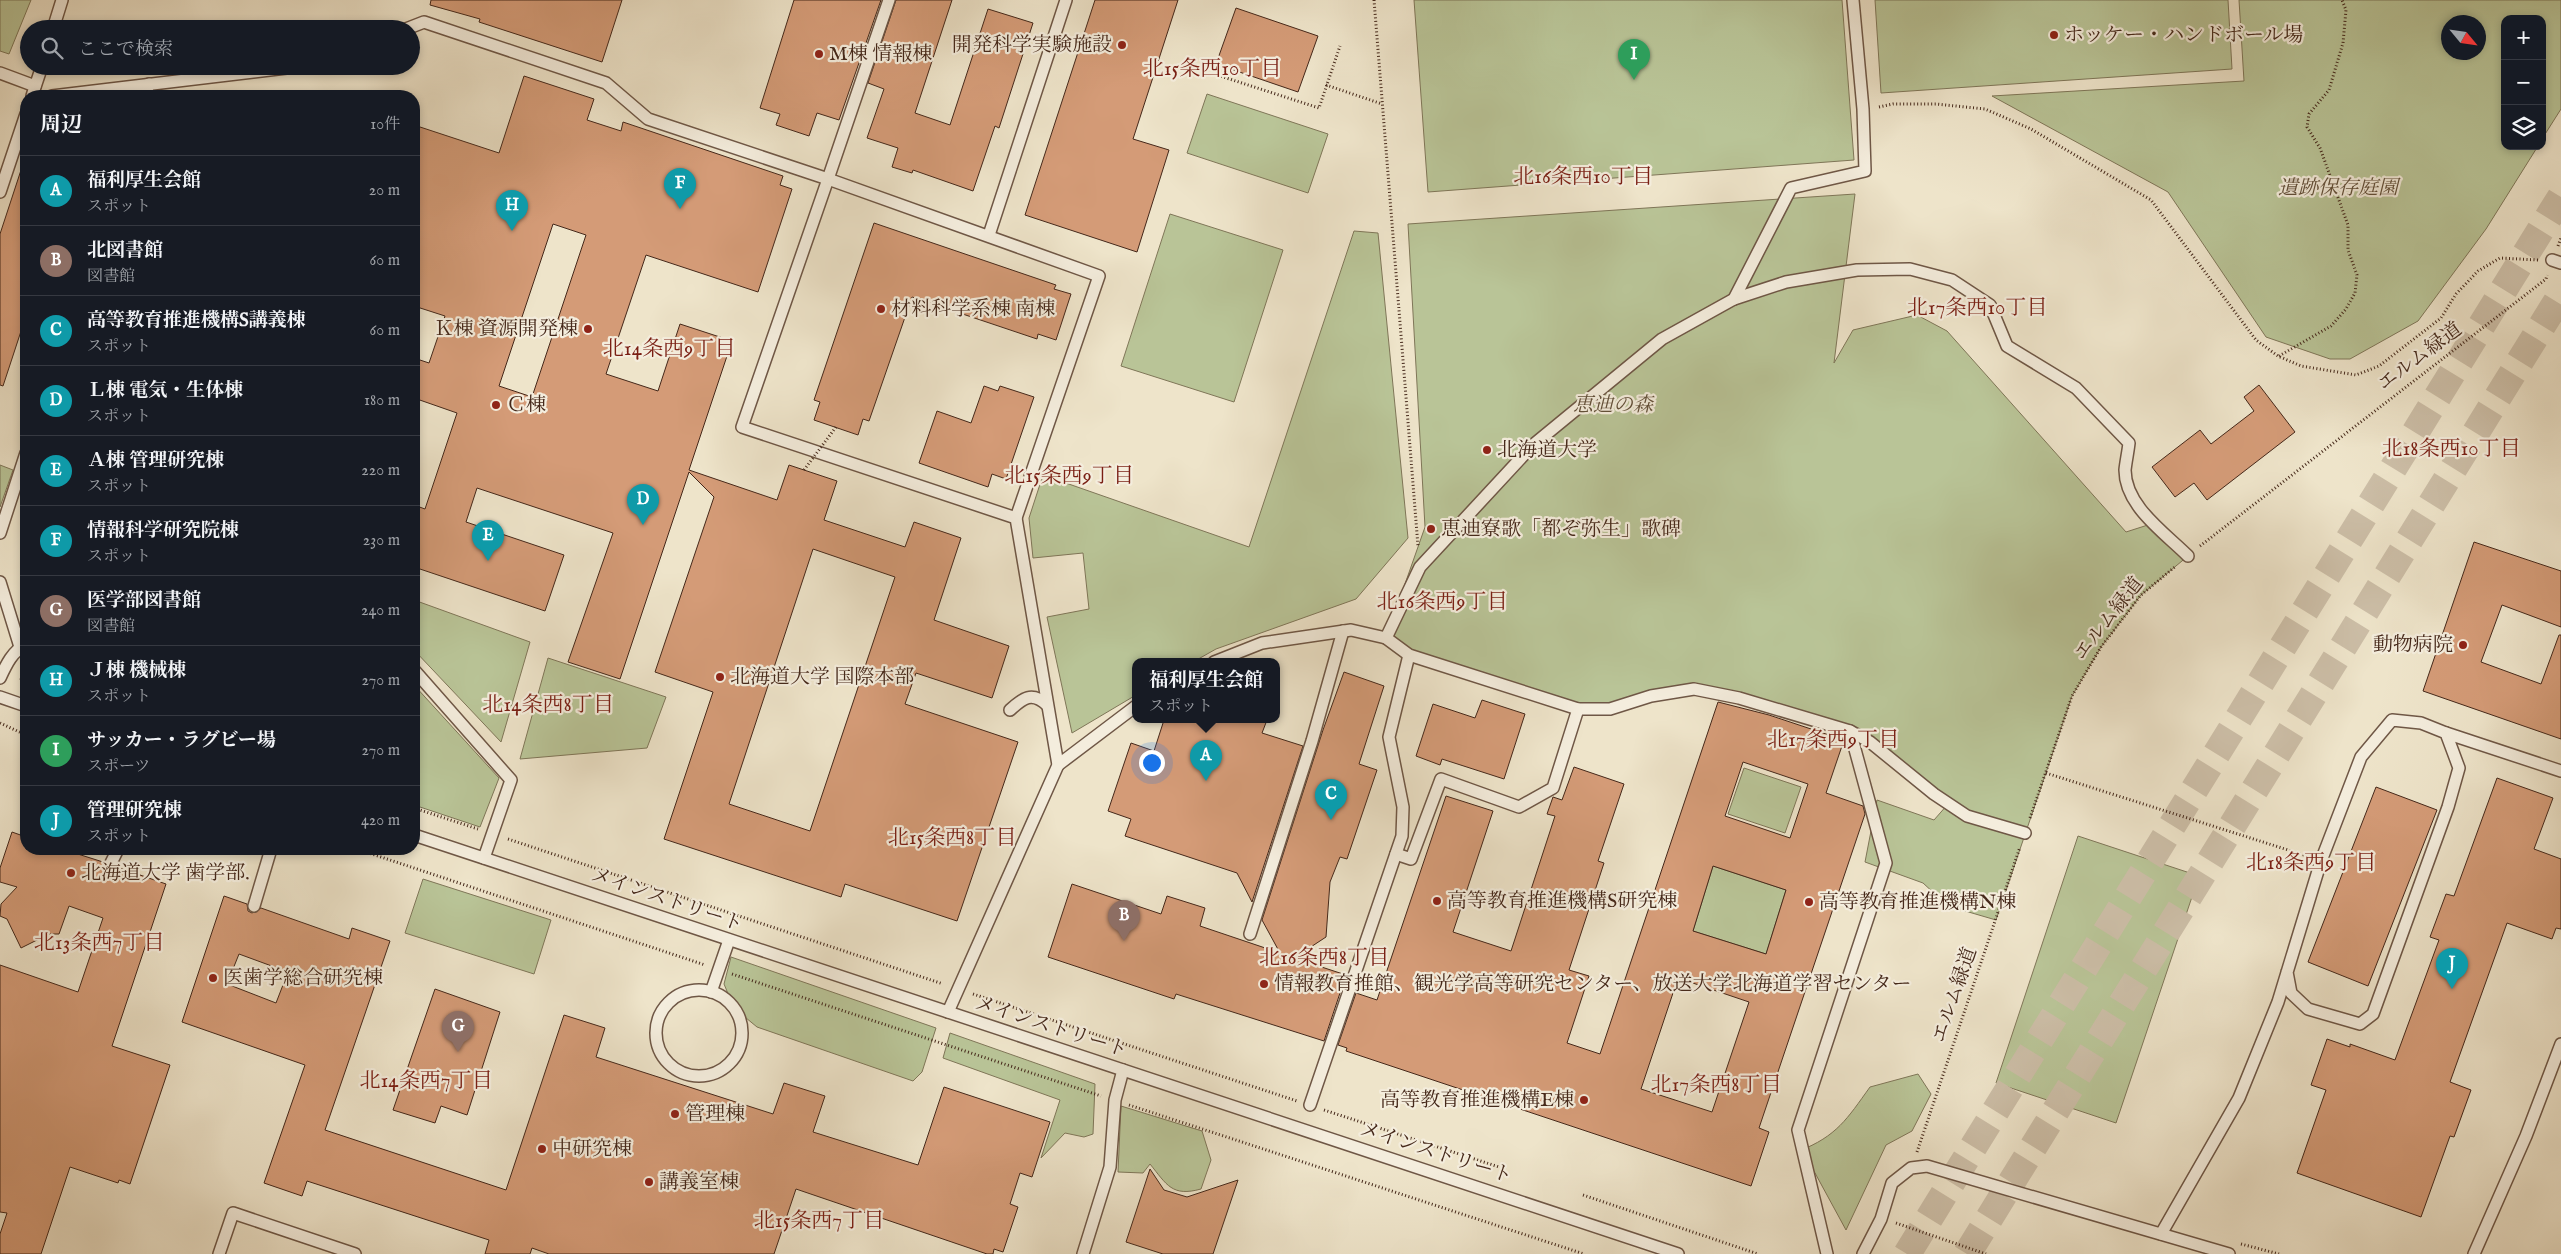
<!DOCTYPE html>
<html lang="ja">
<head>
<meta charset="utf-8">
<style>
  body { margin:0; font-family:"IM FELL English","Noto Serif JP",serif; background:#20242c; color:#f1f3f6 }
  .controls { position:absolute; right:15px; top:15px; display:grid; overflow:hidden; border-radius:10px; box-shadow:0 2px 8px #0003 }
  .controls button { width:45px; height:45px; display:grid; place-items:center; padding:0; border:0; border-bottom:1px solid #363941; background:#171b24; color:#f1f3f6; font:25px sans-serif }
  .compass { position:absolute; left:2441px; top:15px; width:45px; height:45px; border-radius:50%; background:#171b24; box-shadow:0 2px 8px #0003; rotate:119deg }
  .you { position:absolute; left:1151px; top:762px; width:18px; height:18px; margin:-12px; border:4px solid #fff; border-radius:50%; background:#1a73e8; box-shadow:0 0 0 8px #1a73e833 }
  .badge { display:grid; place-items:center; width:32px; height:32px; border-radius:50%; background:#c59692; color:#fff; font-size:16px; font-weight:700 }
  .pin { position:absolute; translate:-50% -41px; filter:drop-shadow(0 1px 2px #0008) }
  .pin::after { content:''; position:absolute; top:26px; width:18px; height:15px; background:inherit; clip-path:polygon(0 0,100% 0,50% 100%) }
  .popup { position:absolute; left:1132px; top:658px; width:148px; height:65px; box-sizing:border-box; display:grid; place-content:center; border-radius:10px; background:#171b24; filter:drop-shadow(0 1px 4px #0005); font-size:16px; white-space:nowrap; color:#9ea1a6 }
  .popup b { font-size:19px; color:#f1f3f6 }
  .popup::after { content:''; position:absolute; left:50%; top:100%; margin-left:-10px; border:10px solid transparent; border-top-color:#171b24 }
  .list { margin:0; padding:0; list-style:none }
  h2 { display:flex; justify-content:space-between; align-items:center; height:65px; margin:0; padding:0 20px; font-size:21px }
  h2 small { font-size:16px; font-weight:400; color:#9ea1a6 }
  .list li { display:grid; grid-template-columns:32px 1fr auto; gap:15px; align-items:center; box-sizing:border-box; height:70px; padding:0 20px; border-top:1px solid #363941 }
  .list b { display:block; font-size:19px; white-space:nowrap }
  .list p { margin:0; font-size:16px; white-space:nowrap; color:#9ea1a6 }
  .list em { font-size:16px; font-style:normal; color:#9ea1a6 }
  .icon { flex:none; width:28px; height:28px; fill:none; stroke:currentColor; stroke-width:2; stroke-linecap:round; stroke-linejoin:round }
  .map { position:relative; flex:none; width:2561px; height:1254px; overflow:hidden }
  .search { position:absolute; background:#171b24; box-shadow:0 2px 8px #0003; left:20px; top:20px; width:400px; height:55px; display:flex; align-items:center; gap:12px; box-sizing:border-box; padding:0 18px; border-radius:28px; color:#9ea1a6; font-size:19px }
  .panel { position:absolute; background:#171b24; box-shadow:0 2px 8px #0003; left:20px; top:90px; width:400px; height:765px; border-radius:20px }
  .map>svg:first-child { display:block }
  .green { fill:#b9c497; stroke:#7f7658; fill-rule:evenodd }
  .building { fill:#d49b77; stroke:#45281a; fill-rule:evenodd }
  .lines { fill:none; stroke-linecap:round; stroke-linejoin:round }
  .secondary-tunnel { stroke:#ccbea7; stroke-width:28; stroke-dasharray:28 14; stroke-linecap:butt }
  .lane-casing { stroke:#6f5746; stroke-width:14 }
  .path { stroke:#45281a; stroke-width:3; stroke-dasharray:1 2.5; stroke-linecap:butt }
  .lane { stroke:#f4eddd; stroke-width:11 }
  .path-bridge { stroke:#45281a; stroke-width:3; stroke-dasharray:1 2.5; stroke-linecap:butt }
  .poi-dot { fill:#8f2418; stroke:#f4eddd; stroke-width:2 }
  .labels { text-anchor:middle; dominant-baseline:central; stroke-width:4.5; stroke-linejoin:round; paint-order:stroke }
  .poi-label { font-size:20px; fill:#45281a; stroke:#f4eddd; text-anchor:start }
  .park-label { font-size:20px; font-style:italic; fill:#624f39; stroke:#f4eddd }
  .street-label { font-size:20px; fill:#45281a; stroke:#f4eddd }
  .neighbourhood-label { font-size:21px; fill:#7a1f14; stroke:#f4eddd }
</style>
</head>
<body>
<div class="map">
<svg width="2561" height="1254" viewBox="0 0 2561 1254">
  <rect width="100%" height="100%" fill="#eee4ca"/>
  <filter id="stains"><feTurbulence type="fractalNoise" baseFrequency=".004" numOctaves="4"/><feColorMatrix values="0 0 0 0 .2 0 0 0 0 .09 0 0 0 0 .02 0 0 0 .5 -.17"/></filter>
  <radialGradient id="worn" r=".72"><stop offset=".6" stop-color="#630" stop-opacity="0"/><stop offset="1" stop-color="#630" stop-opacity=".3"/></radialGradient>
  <!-- green -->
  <g class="green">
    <path d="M0 0H31L9 54 0 51Z"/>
    <path d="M1414 0H1842L1854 160 1428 192Z"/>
    <path d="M1875 0H2228L2232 69 1881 93Z"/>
    <path d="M2239 0H2561V109L2542 139V19H2505V146H2538L2486 229 2418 321 2350 359H2330L2266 337 2168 192 1992 96 2244 81ZM2448 22H2478V52H2448Z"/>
    <path d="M1207 94 1328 134 1308 193 1187 153Z"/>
    <path d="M1855 194 1834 363 1853 330 1917 315 1947 331 2126 532 2154 523 2188 556 2141 595 2101 647 2072 696 1996 920 1948 906 1923 883 1865 862 1877 800 1934 820 1948 804 1870 742 1694 689 1578 709 1409 655 1386 638 1425 527 1408 224Z"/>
    <path d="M1170 214 1283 250 1234 402 1121 366Z"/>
    <path d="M1354 231 1378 233 1408 538 1356 599 1216 649 1193 662H1136V695L1072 733 1047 617 1089 609 1083 553 1033 558 1029 518 1043 475 1249 547Z"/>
    <path d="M0 465 13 470 0 507Z"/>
    <path d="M414 600 530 642 501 742 414 650Z"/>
    <path d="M548 658 666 697 647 748 520 759Z"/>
    <path d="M414 685 499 778 480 827 414 805Z"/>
    <path d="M1744 768 1801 787 1785 833 1728 814Z"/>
    <path d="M2078 836 2199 876 2116 1123 1996 1083Z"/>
    <path d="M1713 866 1786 890 1766 954 1693 931Z"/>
    <path d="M423 879 551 920 534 974 405 933Z"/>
    <path d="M731 957 936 1028 922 1072 913 1081 757 1027 734 1008 724 984Z"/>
    <path d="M950 1033 1095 1084 1093 1134 1084 1137 1065 1133 1041 1158 1060 1100 943 1058Z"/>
    <path d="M1918 1074 1931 1094 1912 1131 1886 1145 1846 1230 1815 1173 1799 1151C1837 1136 1847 1119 1870 1087Z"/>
    <path d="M1121 1106 1202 1131 1211 1160 1201 1189C1172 1197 1167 1185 1150 1164L1143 1173 1118 1172Z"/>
  </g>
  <!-- building -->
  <g class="building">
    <path d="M431 0H622L602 62 479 22 480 19 430 5Z"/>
    <path d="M794 0H881L839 120 817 113 809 136 776 125 780 114 760 108Z"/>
    <path d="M896 0H952L915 113 950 125 988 9 1033 23 999 128 995 126 973 191 913 170 912 173 892 167 898 148 867 138 884 89 868 83Z"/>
    <path d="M1095 0H1178L1133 139 1169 150 1137 252 1025 215Z"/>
    <path d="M1236 8 1318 36 1298 92 1216 64Z"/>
    <path d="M524 76 594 99 587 120 621 131 623 122 783 176 780 185 792 189 758 292 646 255 606 374 658 391 680 324 732 341 689 470 777 500 789 465 837 481 824 520 905 547 914 522 961 538 934 620 1009 646 992 698 916 673 905 704 1018 742 957 921 845 884 841 897 664 839 713 692 655 672 714 497 689 472 620 679 568 662 613 533 477 488 466 522 564 555 545 611 414 567V505L425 509 457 413 414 398V358L429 363 445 316 414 306V125L499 153ZM553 224 586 235 532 397 499 386ZM813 549 895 577 810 831 729 804Z"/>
    <path d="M23 164 26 165V316L3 386 0 385V234Z"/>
    <path d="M874 223 1056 285 1054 289 1071 294 1056 340 1038 334 1037 339 912 297 869 421 863 419 858 435 814 420 820 402 814 400Z"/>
    <path d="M2259 385 2295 432 2207 500 2194 483 2175 497 2152 467 2200 430 2211 444 2254 411 2244 397Z"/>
    <path d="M984 386 998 391 1000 386 1034 397 1006 479 992 474 988 487 919 463 937 411 971 423Z"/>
    <path d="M2474 542 2561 571V627L2502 605 2481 662 2541 684 2559 635H2561V739L2423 691Z"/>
    <path d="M1344 672 1384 686 1359 764 1377 770 1347 859 1340 857 1330 882 1326 937 1294 958 1346 975 1324 1041 1176 994 1174 999 1048 957 1072 884 1161 914 1167 896 1205 908 1200 926 1280 953 1262 920 1323 730Z"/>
    <path d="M1482 700 1525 714 1504 779 1442 759 1440 765 1416 756 1433 704 1475 718Z"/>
    <path d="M1718 702 1769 715 1844 740 1826 793 1863 806 1865 814 1759 1128 1769 1132 1751 1186 1346 1051 1347 1048 1338 1045 1356 993 1377 1000 1446 796 1493 811 1453 932 1511 951 1555 816 1547 814 1553 797 1562 800 1574 767 1624 784 1598 861 1604 863 1569 970 1589 976 1567 1043 1600 1054ZM1743 762 1808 784 1790 838 1725 816ZM1713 866 1786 890 1766 954 1693 931ZM1678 978 1749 1002 1712 1112 1641 1089Z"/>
    <path d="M1164 720H1267L1262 733 1303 746 1252 902 1237 873 1125 836 1131 819 1108 811 1131 743 1154 751Z"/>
    <path d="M2497 778 2553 798 2534 849 2561 859V929L2556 928 2552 939 2507 923 2450 1082 2471 1090 2454 1137 2450 1136 2421 1217 2297 1173 2326 1090 2311 1085 2327 1039 2350 1047V1044L2395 1060 2439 940 2430 937 2446 894 2454 896Z"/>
    <path d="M2376 787 2437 810 2368 986 2308 962Z"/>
    <path d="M12 832 26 837V849H62L103 862 104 869 107 872 114 871 117 867 166 884 112 1046 170 1065 130 1184 119 1180 118 1183 70 1167 41 1254H0V1234L7 1213 0 1212V965L78 992 103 918 69 906 59 934H49L21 948 7 919 0 916 1 904 17 887 0 882V868Z"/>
    <path d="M224 896 247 904 248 911 252 913 261 908 349 939 352 928 390 941 325 1130 506 1190 564 1015 605 1028 596 1057 773 1114 784 1083 825 1096 813 1132 918 1165 944 1087 1050 1122 1032 1177 1020 1173 1010 1204 1018 1207 1003 1252 994 1249 993 1254H987L796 1189 774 1254H549L532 1248 530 1254H485L489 1240 307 1181 302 1196 264 1183 305 1065 182 1022ZM239 954 288 972 276 1003 227 984Z"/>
    <path d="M435 989 500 1012 467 1115 441 1106 435 1123 393 1110Z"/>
    <path d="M1150 1169 1164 1190 1187 1197 1238 1180 1213 1254H1163L1126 1242Z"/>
  </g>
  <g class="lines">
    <!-- secondary-tunnel -->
    <g class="secondary-tunnel">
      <path d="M1907 1254 2561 197"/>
      <path d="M1967 1254 2561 295"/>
    </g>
    <!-- lane casing -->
    <g class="lane-casing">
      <g id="lane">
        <path d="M889 0 828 179 1099 276 1016 518"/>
        <path d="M53 29 62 0"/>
        <path d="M406 29 424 22 606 83 648 119 828 179 742 427 1016 518 1058 765 948 1012"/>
        <path d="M0 73 35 86"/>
        <path d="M32 96 42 66"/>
        <path d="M52 96 303 66"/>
        <path d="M145 96 149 84"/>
        <path d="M0 192 26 114"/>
        <path d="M989 235 1066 0"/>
        <path d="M2552 260 2561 263"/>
        <path d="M1734 299 1786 282 1857 270 1910 269 1952 280 1990 305 2007 346 2076 388 2129 443C2128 452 2126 461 2125 470 2125 506 2165 533 2188 556"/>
        <path d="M0 533 26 453"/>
        <path d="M0 582 20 647"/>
        <path d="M1386 638 1409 655 1578 709H1610L1651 696 1694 689 1739 698 1850 731 1870 742 1934 794 1967 816 2025 833"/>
        <path d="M1214 662 1262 643 1351 630 1386 638 1420 567 1533 445 1662 339 1734 299 1791 188 1865 171 1863 109 1853 0"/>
        <path d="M414 670 511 780 484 858"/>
        <path d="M0 678C6 665 13 650 26 645"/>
        <path d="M0 697 26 706"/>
        <path d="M1010 710C1023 698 1032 691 1047 705"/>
        <path d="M2446 733 2561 771"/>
        <path d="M1058 765 1136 706"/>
        <path d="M414 835 1678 1254"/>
        <path d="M1396 854 1411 859 1441 779 1519 807 1553 788 1578 709"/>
        <path d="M110 865 118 849"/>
        <path d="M254 906 271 849"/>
        <path d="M1250 934 1312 741 1343 631"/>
        <circle cx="699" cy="1033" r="43"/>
        <path d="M711 992 729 940"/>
        <path d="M1310 1105 1402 836 1403 807 1389 737 1409 655"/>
        <path d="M2161 1234 2239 1098 2278 1002 2321 861 2361 757 2392 720 2421 723 2446 733 2459 768 2448 807 2373 1014 2360 1024 2308 1009 2291 993 2287 972"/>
        <path d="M219 1254 233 1213 355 1254"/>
        <path d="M1083 1254 1110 1167 1115 1100 1123 1070"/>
        <path d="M1827 1254 1798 1130 1886 863 1850 731"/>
        <path d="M1863 1254 1881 1219 1892 1183 1911 1168 1927 1166 2229 1254"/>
        <path d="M2474 1254 2526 1136 2561 1044"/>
      </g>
    </g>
    <!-- path -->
    <g class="path">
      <path d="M1374 0 1418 546"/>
      <path d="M1211 73 1319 108 1340 46"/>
      <path d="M1326 85 1382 104"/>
      <path d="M1879 107 1893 104H1936L1985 109 2031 129 2151 200 2256 340 2278 356 2301 366 2356 375 2379 366 2441 318 2456 294 2478 271 2500 258 2538 260"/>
      <path d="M2558 246 2561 238"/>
      <path d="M2279 356 2331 326 2346 309 2355 293 2357 275 2348 250V225L2320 148 2307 127 2309 114 2329 90 2343 43 2346 10 2342 0"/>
      <path d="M2200 546 2546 279 2547 275"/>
      <path d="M20 678 26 680"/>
      <path d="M0 723 26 735"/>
      <path d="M2046 773 2307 856"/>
      <path d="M414 808 478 829"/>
      <path d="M2030 818 2072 696 2101 647 2141 595 2176 566"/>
      <path d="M508 839 943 984"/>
      <path d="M357 849 705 965"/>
      <path d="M732 974 1101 1096"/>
      <path d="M973 994 1297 1101"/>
      <path d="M1129 1105 1584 1254"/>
      <path d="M1324 1110 1499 1167"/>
      <path d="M1917 1152 2020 847"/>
      <path d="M1583 1195 1758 1254"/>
      <path d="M1896 1223 1986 1254"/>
      <path d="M2241 1244 2279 1254"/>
    </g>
    <!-- lane -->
    <use href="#lane" class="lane"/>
    <!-- path-bridge -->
    <path class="path-bridge" d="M804 470 836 427"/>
  </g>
  <!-- markers -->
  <g class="poi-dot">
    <circle cx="2054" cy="35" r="5"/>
    <circle cx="1122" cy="45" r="5"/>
    <circle cx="819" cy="54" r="5"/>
    <circle cx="881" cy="309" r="5"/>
    <circle cx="588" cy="329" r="5"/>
    <circle cx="496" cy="405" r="5"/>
    <circle cx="1487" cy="450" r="5"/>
    <circle cx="1431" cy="529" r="5"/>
    <circle cx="2463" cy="645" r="5"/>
    <circle cx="720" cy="677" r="5"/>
    <circle cx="71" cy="873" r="5"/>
    <circle cx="1437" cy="901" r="5"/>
    <circle cx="1809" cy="902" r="5"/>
    <circle cx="213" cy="978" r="5"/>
    <circle cx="1264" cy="984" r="5"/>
    <circle cx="1584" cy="1100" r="5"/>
    <circle cx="675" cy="1114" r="5"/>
    <circle cx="542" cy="1149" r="5"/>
    <circle cx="649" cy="1182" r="5"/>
  </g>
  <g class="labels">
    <!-- poi labels -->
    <g class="poi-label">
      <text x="2064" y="35">ホッケー・ハンドボール場</text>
      <text x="1112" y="45" text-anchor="end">開発科学実験施設</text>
      <text x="829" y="54">M棟 情報棟</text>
      <text x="891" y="309">材料科学系棟 南棟</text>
      <text x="578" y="329" text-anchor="end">Ｋ棟 資源開発棟</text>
      <text x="506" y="405">Ｃ棟</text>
      <text x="1497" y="450">北海道大学</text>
      <text x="1441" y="529">恵迪寮歌「都ぞ弥生」歌碑</text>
      <text x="2453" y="645" text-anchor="end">動物病院</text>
      <text x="730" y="677">北海道大学 国際本部</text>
      <text x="81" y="873">北海道大学 歯学部.</text>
      <text x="1447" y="901">高等教育推進機構S研究棟</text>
      <text x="1819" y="902">高等教育推進機構N棟</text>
      <text x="223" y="978">医歯学総合研究棟</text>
      <text x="1274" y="984">情報教育推館、観光学高等研究センター、放送大学北海道学習センター</text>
      <text x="1574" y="1100" text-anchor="end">高等教育推進機構E棟</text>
      <text x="685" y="1114">管理棟</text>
      <text x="552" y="1149">中研究棟</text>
      <text x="659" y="1182">講義室棟</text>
    </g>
    <!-- park labels -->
    <g class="park-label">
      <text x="2338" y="188">遺跡保存庭園</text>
      <text x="1613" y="405">恵迪の森</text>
    </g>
    <!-- street labels -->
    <g class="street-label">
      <text transform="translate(2420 357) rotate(-37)">エルム緑道</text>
      <text transform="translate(2109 619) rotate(-52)">エルム緑道</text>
      <text transform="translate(667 900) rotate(19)">メインストリート</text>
      <text transform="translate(1955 995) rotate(-71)">エルム緑道</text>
      <text transform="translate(1051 1027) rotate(18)">メインストリート</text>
      <text transform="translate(1436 1153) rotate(18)">メインストリート</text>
    </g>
    <!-- neighbourhood labels -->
    <g class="neighbourhood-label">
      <text x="1212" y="69">北15条西10丁目</text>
      <text x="1583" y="177">北16条西10丁目</text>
      <text x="1977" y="308">北17条西10丁目</text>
      <text x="669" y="349">北14条西9丁目</text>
      <text x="2451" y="449">北18条西10丁目</text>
      <text x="1069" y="476">北15条西9丁目</text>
      <text x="1442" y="602">北16条西9丁目</text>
      <text x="548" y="705">北14条西8丁目</text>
      <text x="1833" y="740">北17条西9丁目</text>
      <text x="952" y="838">北15条西8丁目</text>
      <text x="2311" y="863">北18条西9丁目</text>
      <text x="99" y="943">北13条西7丁目</text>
      <text x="1324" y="958">北16条西8丁目</text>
      <text x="426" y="1081">北14条西7丁目</text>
      <text x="1716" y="1085">北17条西8丁目</text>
      <text x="819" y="1221">北15条西7丁目</text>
    </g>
  </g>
  <rect width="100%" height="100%" filter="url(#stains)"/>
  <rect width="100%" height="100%" fill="url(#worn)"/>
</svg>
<div class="controls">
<button>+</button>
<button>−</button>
<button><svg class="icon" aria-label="layers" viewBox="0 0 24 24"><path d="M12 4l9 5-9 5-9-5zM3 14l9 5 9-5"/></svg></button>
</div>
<svg class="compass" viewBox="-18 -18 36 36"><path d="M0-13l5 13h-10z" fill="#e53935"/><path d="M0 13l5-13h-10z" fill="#9ea1a6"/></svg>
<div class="you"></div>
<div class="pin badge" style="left:1206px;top:781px;background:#0f9aa8">A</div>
<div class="popup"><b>福利厚生会館</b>スポット</div>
<div class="pin badge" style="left:1124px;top:941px;background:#8d6e63">B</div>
<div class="pin badge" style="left:1331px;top:820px;background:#0f9aa8">C</div>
<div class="pin badge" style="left:643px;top:525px;background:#0f9aa8">D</div>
<div class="pin badge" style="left:488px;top:561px;background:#0f9aa8">E</div>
<div class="pin badge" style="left:680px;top:209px;background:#0f9aa8">F</div>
<div class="pin badge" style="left:458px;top:1052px;background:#8d6e63">G</div>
<div class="pin badge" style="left:512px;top:231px;background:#0f9aa8">H</div>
<div class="pin badge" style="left:1634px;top:80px;background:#2e9e5b">I</div>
<div class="pin badge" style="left:2452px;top:989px;background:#0f9aa8">J</div>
<div class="search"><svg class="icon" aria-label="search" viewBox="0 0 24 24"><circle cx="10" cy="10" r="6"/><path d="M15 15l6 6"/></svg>ここで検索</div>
<section class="panel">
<h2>周辺<small>10件</small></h2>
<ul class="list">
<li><span class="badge" style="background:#0f9aa8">A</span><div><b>福利厚生会館</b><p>スポット</p></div><em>20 m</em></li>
<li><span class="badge" style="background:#8d6e63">B</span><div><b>北図書館</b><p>図書館</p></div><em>60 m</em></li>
<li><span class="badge" style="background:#0f9aa8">C</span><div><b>高等教育推進機構S講義棟</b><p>スポット</p></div><em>60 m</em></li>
<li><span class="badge" style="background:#0f9aa8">D</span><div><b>Ｌ棟 電気・生体棟</b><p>スポット</p></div><em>180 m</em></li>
<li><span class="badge" style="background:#0f9aa8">E</span><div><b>Ａ棟 管理研究棟</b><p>スポット</p></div><em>220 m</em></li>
<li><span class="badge" style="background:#0f9aa8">F</span><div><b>情報科学研究院棟</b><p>スポット</p></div><em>230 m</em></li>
<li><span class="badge" style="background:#8d6e63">G</span><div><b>医学部図書館</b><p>図書館</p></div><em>240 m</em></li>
<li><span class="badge" style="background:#0f9aa8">H</span><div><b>Ｊ棟 機械棟</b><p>スポット</p></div><em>270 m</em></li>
<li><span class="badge" style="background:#2e9e5b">I</span><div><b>サッカー・ラグビー場</b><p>スポーツ</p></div><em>270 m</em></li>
<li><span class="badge" style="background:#0f9aa8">J</span><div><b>管理研究棟</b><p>スポット</p></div><em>420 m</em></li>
</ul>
</section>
</div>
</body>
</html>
